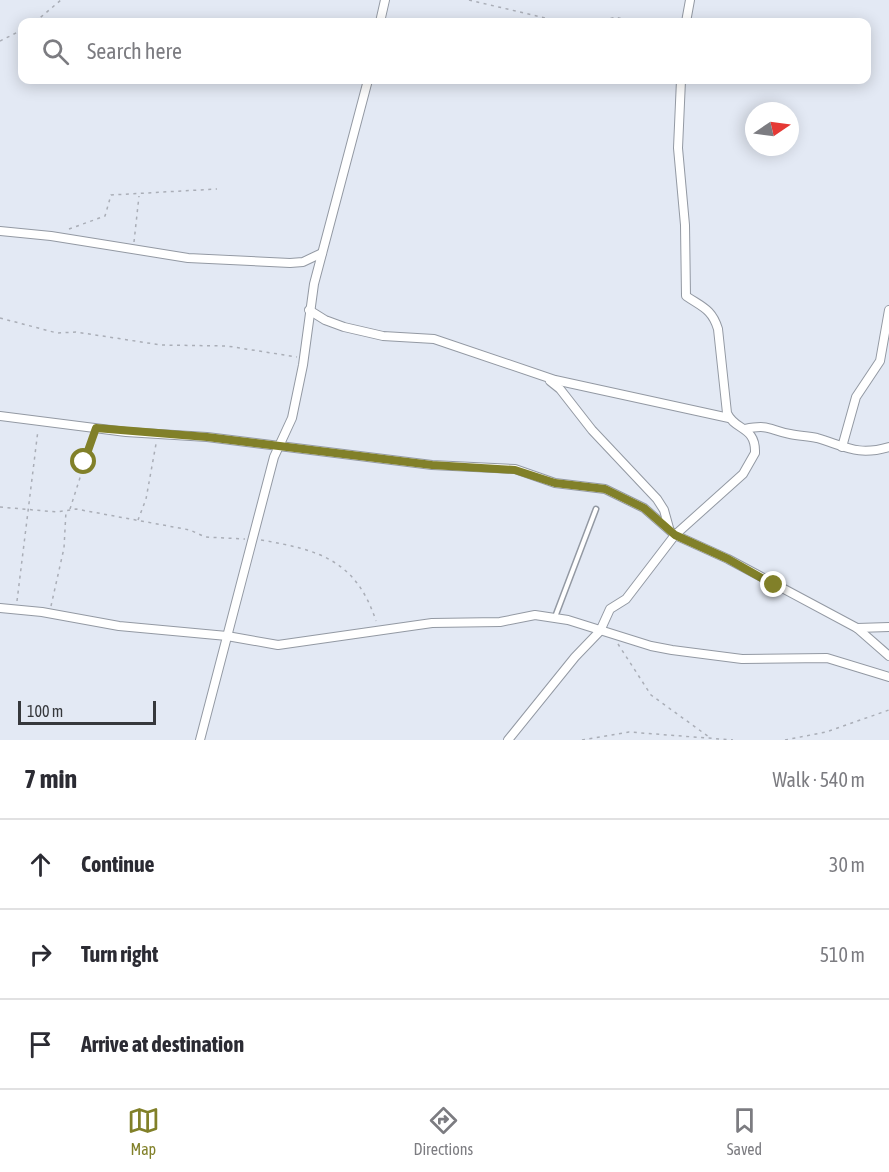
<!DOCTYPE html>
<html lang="en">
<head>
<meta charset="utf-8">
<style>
  body { margin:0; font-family:"Asap Condensed",sans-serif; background:#f7f7f7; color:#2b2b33 }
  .compass { position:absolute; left:745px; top:102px; width:54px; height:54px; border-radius:50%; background:#fff; box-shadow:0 3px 15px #0003; rotate:77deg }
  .scale { position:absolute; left:18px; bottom:15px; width:138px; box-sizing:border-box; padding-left:6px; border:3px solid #36383c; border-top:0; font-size:16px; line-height:21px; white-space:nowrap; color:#36383c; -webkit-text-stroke:4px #e3e9f4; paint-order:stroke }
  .stop { position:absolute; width:18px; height:18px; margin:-14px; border:4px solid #818029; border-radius:50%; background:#fff }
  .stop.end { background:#818029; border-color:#fff; box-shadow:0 2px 6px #0008 }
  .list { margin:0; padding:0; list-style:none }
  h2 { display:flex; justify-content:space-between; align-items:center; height:78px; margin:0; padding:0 24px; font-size:26px }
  h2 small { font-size:20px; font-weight:400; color:#7c7c81 }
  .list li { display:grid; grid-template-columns:39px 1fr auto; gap:18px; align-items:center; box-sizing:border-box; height:90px; padding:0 24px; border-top:2px solid #e1e1e2 }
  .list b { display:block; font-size:22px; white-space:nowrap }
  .list em { font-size:20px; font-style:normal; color:#7c7c81 }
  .icon { flex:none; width:33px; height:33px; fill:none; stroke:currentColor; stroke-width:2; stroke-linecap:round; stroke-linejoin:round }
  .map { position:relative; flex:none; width:889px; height:740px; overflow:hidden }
  .search { position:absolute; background:#fff; box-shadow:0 3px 15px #0003; left:18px; right:18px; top:18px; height:66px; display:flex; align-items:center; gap:15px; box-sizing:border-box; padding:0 21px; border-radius:12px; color:#7c7c81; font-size:22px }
  .sheet { height:348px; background:#fff }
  nav { display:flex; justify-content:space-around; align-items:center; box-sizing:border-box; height:84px; border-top:2px solid #e1e1e2; background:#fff; font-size:16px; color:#7c7c81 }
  nav a { display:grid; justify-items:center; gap:3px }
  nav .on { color:#818029 }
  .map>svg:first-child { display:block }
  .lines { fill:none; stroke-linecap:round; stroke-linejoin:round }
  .lane-casing { stroke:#9399a3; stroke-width:7 }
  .street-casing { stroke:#9399a3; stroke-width:10 }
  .path { stroke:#aaaeb7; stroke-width:1.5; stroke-dasharray:3 4.5; stroke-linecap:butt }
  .lane { stroke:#fff; stroke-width:4 }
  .street { stroke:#fff; stroke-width:8 }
  .route { stroke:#818029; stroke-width:8 }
</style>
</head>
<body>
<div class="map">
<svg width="889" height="740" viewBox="0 0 889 740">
  <rect width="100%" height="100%" fill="#e3e9f4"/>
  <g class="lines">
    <!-- lane casing -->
    <g class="lane-casing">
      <path id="lane" d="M555 617 596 509"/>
    </g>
    <!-- street casing -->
    <g class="street-casing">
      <g id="street">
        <path d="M380 22 385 0"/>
        <path d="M686 22 690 0"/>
        <path d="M0 231 51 236 188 258 290 263 303 262 322 253"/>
        <path d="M309 310 325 320 344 327 383 336 434 339 555 380 729 418"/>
        <path d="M550 381 560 389 592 430 657 499 664 510 669 528"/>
        <path d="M0 416 126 432 207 437 432 465 515 469 555 483 605 489 644 508 675 535 728 559 857 628 889 656"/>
        <path d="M745 429C770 424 769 430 790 434 799 436 808 436 817 438 847 447 858 456 889 447"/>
        <path d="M842 447 856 397 880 361 889 310"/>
        <path d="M0 608 42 612 119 626 227 636 278 645 432 623 500 622 535 615 568 620 651 646 672 650 742 659 827 658 889 677"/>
        <path d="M857 628 889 627"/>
        <path d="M200 740 274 457 292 418 303 365 314 284 368 80"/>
        <path d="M508 740 575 657 600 631 610 609 626 599 675 535 743 474 755 453C756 426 735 431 727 413L718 329C712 309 702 307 686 296L685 225 678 148 681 80"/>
      </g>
    </g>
    <!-- path -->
    <g class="path">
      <path d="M469 0 562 22"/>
      <path d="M35 22 61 0"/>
      <path d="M596 22 616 17 631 22"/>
      <path d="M0 41 22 30"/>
      <path d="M69 229 105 216 111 195 217 189"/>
      <path d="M134 242 139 196"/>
      <path d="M0 318 57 333 76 332 161 345 227 346 297 357"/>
      <path d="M0 507 57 512 76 509 190 530 205 537 245 539"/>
      <path d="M70 509 93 437"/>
      <path d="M138 520 146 499 156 444"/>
      <path d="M261 540C319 550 356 560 376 621"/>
      <path d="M17 601 38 430"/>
      <path d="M51 606 64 548 66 511"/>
      <path d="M618 644 651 695 709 737"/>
      <path d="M582 740 629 732 733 740"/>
      <path d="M785 740 826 732 889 710"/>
    </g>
    <!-- lane -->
    <use href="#lane" class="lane"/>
    <!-- street -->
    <use href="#street" class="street"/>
  </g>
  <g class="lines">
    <!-- route -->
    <path class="route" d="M84 462 96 428 207 437 432 465 515 470 555 483 605 489 644 508 675 535 728 559 774 585"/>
  </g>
</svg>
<svg class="compass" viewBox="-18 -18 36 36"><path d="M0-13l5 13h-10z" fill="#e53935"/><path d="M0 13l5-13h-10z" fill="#7c7c81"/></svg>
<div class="scale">100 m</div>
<div class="stop" style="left:84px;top:462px"></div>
<div class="stop end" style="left:774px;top:585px"></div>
<div class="search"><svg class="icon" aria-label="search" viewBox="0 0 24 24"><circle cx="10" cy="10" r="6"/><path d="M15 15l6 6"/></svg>Search here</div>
</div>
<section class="sheet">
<h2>7 min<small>Walk · 540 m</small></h2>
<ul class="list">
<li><svg class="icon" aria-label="ahead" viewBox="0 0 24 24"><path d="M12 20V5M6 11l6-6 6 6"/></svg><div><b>Continue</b></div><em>30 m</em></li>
<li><svg class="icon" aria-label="right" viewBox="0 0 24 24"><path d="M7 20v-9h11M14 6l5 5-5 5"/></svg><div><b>Turn right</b></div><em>510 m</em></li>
<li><svg class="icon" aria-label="arrive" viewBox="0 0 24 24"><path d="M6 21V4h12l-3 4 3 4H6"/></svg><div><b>Arrive at destination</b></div></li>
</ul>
</section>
<nav>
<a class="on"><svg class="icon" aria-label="map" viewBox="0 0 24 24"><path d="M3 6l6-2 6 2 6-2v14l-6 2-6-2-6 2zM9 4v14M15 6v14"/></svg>Map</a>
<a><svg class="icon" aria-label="directions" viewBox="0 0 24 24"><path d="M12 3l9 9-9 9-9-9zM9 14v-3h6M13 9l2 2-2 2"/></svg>Directions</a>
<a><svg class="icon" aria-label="saved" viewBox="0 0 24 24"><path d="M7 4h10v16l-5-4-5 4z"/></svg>Saved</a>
</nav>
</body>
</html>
